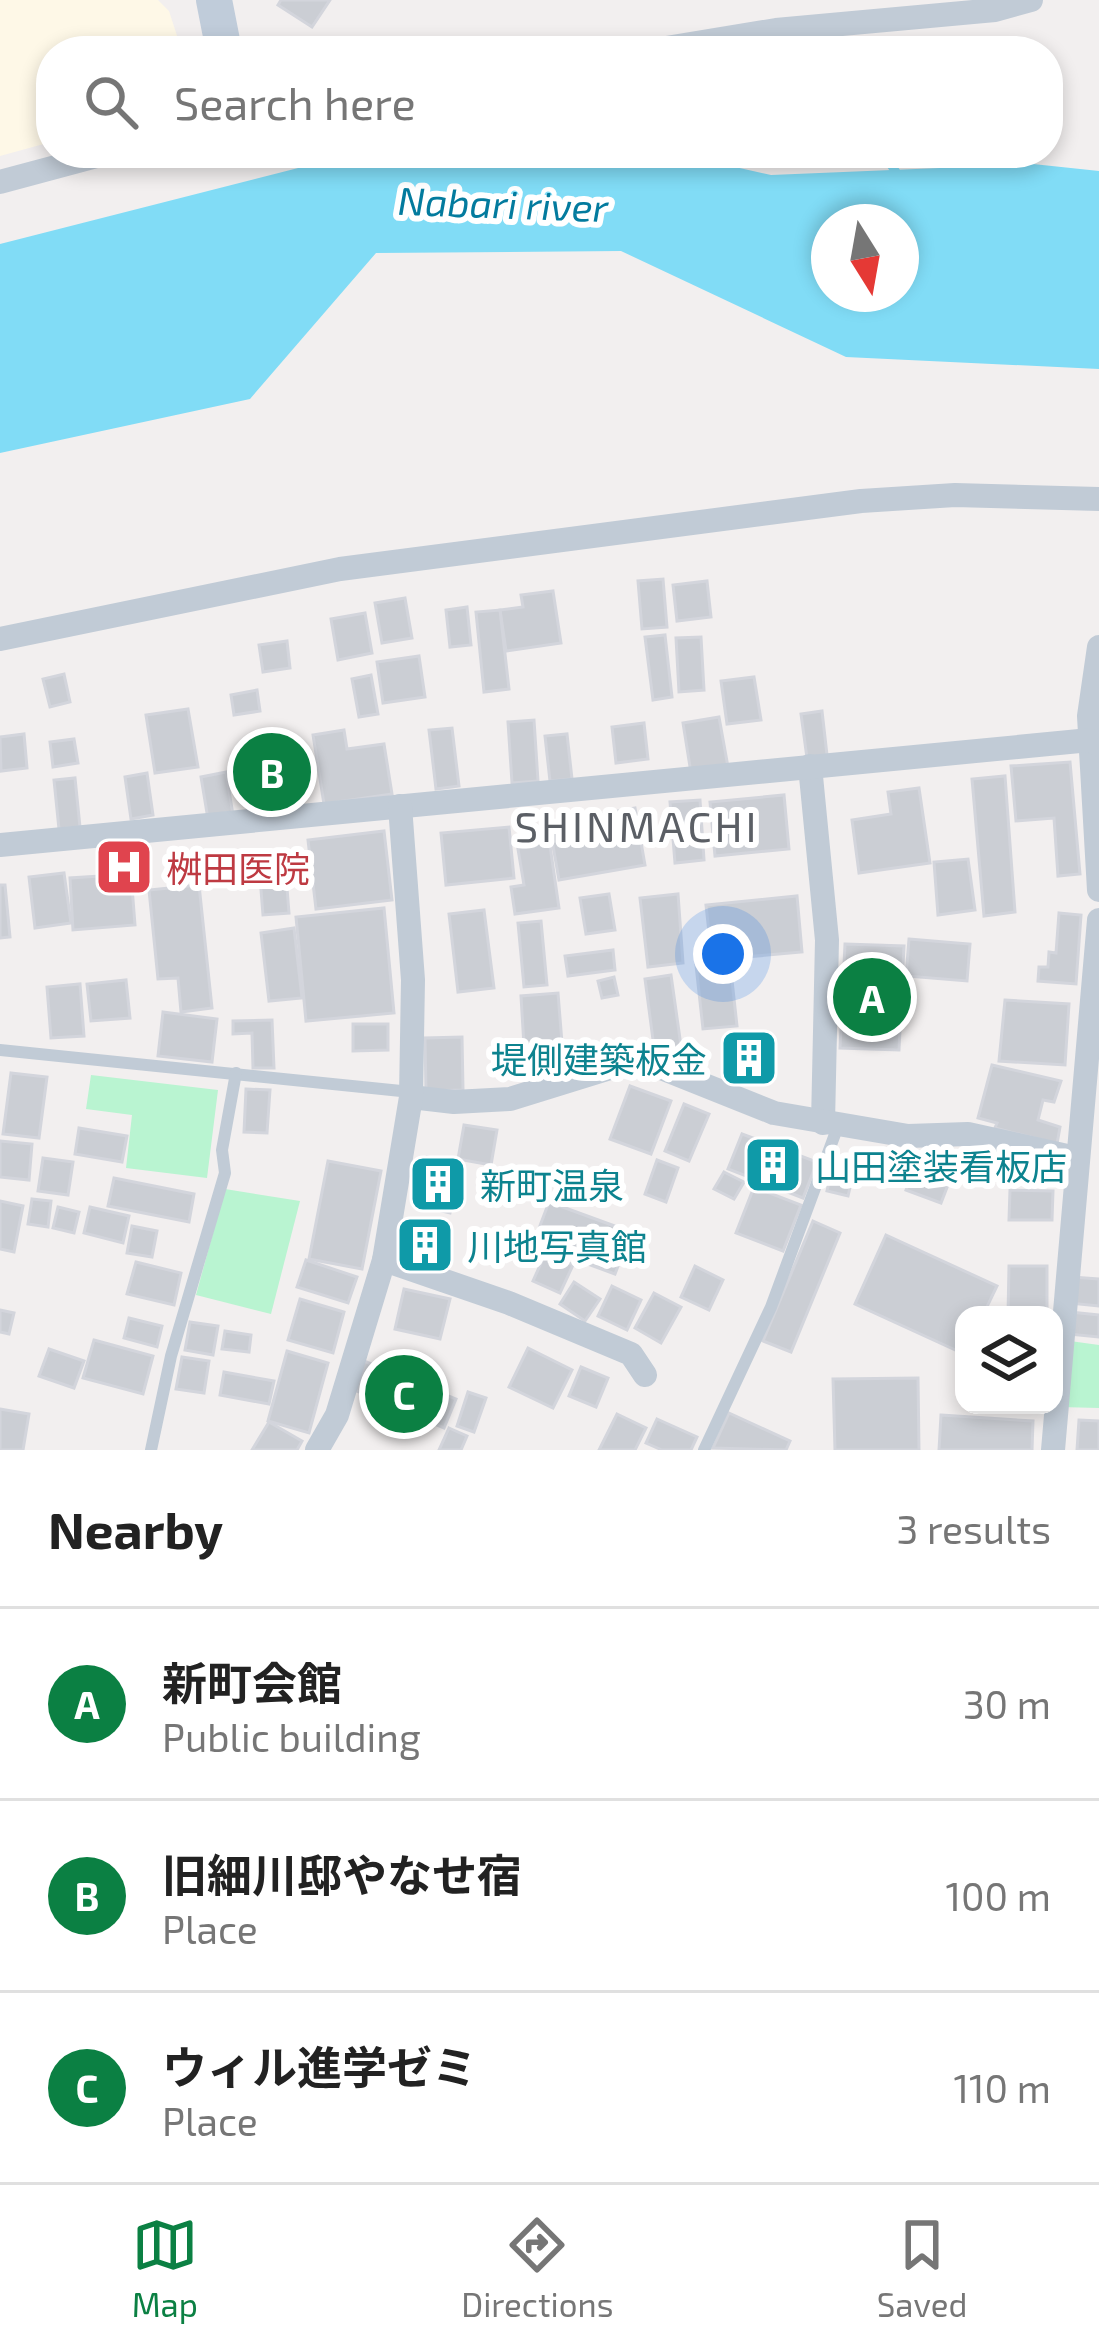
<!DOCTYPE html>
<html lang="en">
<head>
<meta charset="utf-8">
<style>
  body { margin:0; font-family:"Exo 2","Noto Sans JP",sans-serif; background:#f2f2f2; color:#222 }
  .controls { position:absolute; right:36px; bottom:36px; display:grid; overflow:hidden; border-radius:24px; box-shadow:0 6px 18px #0003 }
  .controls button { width:108px; height:108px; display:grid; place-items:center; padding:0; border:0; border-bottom:3px solid #e0e0e0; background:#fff; color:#222; font:60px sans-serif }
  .compass { position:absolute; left:811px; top:204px; width:108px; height:108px; border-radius:50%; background:#fff; box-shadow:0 6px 18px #0003; rotate:169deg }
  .you { position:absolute; left:723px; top:954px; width:42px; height:42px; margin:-30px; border:9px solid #fff; border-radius:50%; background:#1a73e8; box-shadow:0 0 0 18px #1a73e833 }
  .badge { display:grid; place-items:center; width:78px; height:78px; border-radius:50%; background:#0b8043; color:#fff; font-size:39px; font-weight:700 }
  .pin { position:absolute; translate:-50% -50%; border:6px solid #fff; box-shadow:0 3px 12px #0006 }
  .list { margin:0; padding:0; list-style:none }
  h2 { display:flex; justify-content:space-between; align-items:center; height:156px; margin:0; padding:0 48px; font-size:51px }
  h2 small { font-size:39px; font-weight:400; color:#767676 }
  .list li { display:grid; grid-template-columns:78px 1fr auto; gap:36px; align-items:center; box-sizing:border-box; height:192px; padding:0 48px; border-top:3px solid #e0e0e0 }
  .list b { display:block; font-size:45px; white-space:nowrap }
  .list p { margin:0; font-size:39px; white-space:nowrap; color:#767676 }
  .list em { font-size:39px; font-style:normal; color:#767676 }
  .icon { flex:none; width:66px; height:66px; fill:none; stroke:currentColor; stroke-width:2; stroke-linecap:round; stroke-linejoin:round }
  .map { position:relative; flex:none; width:1099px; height:1450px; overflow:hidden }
  .search { position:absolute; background:#fff; box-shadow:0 6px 18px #0003; left:36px; right:36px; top:36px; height:132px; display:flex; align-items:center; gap:30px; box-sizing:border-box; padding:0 42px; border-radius:48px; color:#767676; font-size:45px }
  .sheet { height:732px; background:#fff }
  nav { display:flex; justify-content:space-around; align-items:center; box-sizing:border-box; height:168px; border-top:3px solid #e0e0e0; background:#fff; font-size:33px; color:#767676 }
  nav a { display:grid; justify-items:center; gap:6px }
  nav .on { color:#0b8043 }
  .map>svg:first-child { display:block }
  .commercial { fill:#fef8e7 }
  .green { fill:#b9f4d1 }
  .water { fill:#81dcf6; fill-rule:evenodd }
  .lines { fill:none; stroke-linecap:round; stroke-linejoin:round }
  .stream { stroke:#81dcf6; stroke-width:9 }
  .building { fill:#cbced4; stroke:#d3d5dc; stroke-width:3 }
  .lane { stroke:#c1cbd6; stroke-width:12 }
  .street { stroke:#c1cbd6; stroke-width:24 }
  .secondary { stroke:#c0ccda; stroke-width:36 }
  .labels { text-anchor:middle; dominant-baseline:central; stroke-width:12; stroke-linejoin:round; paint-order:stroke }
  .health-label { font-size:36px; fill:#be3a42; stroke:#fff; text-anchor:start }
  .culture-label { font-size:36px; fill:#0d838f; stroke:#fff; text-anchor:start }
  .water-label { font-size:39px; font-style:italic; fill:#037b9e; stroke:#fff }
  .quarter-label { font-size:42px; letter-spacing:3px; fill:#5b5f65; stroke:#fff }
</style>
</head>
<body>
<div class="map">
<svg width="1099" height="1450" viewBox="0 0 1099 1450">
  <rect width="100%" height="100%" fill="#f2efef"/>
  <!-- commercial -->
  <path class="commercial" d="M0 0H158L169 11 182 51H51V142L0 156Z"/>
  <!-- green -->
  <g class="green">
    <path d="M91 1075 218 1090 207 1178 126 1168 132 1115 86 1109Z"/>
    <path d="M225 1189 300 1201 271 1314 196 1295Z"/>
    <path d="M1070 1341 1099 1345V1408L1060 1407Z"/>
  </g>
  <!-- water -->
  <path class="water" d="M422 153H673L771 175 1033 164 1099 171V369L846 357 621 251 376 253 250 399 0 453V244L306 166ZM829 222H901V294H829Z"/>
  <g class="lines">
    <!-- stream -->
    <path class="stream" d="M883 153 900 178"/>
  </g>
  <!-- building -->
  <g class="building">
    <path d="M281 0H330L312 27 278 5Z"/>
    <path d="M663 579 667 627 642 629 638 581Z"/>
    <path d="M707 581 711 617 677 621 673 585Z"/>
    <path d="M553 591 561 643 506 651 500 610 523 607 521 595Z"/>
    <path d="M405 598 412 638 382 643 375 603Z"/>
    <path d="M467 607 471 645 450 647 446 610Z"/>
    <path d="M500 610 509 689 484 692 476 612Z"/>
    <path d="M365 613 372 653 338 660 331 619Z"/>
    <path d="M665 635 672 697 653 700 645 637Z"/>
    <path d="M701 637 704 690 679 692 676 638Z"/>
    <path d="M287 641 290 668 263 672 259 645Z"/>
    <path d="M419 656 425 697 383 703 377 662Z"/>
    <path d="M64 674 70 702 50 707 43 679Z"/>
    <path d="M371 675 378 714 359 717 352 679Z"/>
    <path d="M754 677 761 720 727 724 721 681Z"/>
    <path d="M257 690 260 711 234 715 231 695Z"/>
    <path d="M188 709 198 767 155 773 146 715Z"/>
    <path d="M822 711 827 755 807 758 801 714Z"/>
    <path d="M719 717 728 767 691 773 683 723Z"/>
    <path d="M534 720 538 781 512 783 508 722Z"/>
    <path d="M644 723 648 759 616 763 612 727Z"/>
    <path d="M452 728 459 786 436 789 429 730Z"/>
    <path d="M344 730 347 749 384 744 392 794 324 804 313 735Z"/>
    <path d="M24 734 27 768 1 771 0 737Z"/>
    <path d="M567 734 572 779 550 781 545 736Z"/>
    <path d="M293 736 301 801 251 808 243 742Z"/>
    <path d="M74 739 78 763 53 767 50 742Z"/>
    <path d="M1070 762 1080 874 1058 876 1054 818 1016 821 1011 766Z"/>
    <path d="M226 772 233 815 208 819 201 777Z"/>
    <path d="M147 773 153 815 131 819 125 777Z"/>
    <path d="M1005 776 1015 912 984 916 972 779Z"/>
    <path d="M75 778 80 827 59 829 54 780Z"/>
    <path d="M919 788 930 863 859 873 852 820 891 814 888 792Z"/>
    <path d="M784 795 789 849 715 856 710 802Z"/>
    <path d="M700 800 704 860 675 863 670 802Z"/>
    <path d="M635 808 645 865 559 880 549 823Z"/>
    <path d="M509 827 514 878 446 885 441 833Z"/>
    <path d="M384 831 392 900 316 909 308 840Z"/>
    <path d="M548 832 559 908 515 914 511 887 524 885 516 837Z"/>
    <path d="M284 850 289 913 263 915 258 852Z"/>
    <path d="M968 859 975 910 938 915 934 862Z"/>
    <path d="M64 873 71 923 35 928 29 877Z"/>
    <path d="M131 874 135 925 73 930 70 878Z"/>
    <path d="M0 885H5L10 937 0 938Z"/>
    <path d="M199 885 212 1008 181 1012 178 978 158 979 149 890Z"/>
    <path d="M609 894 615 930 586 934 580 898Z"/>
    <path d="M678 894 683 963 648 967 640 898Z"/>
    <path d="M797 896 802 952 712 960 706 905Z"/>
    <path d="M384 908 394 1013 306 1021 296 917Z"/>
    <path d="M484 910 494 988 458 992 449 914Z"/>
    <path d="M1059 913 1081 915 1076 984 1038 981 1039 967H1048L1049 952 1056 953Z"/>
    <path d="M541 921 547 985 524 987 518 923Z"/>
    <path d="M294 928 302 998 269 1001 261 933Z"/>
    <path d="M909 939 970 944 967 981 906 976Z"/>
    <path d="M845 944 904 946 899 1050 840 1048Z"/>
    <path d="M613 950 615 970 568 976 565 956Z"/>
    <path d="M730 962 737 1026 703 1029 696 965Z"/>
    <path d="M671 975 682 1053 655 1055 645 979Z"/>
    <path d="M614 977 618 995 602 998 598 981Z"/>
    <path d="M126 980 130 1018 91 1021 87 984Z"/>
    <path d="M80 984 84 1036 51 1038 47 987Z"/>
    <path d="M558 993 562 1043 524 1046 521 996Z"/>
    <path d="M1005 1000 1069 1004 1065 1065 999 1061Z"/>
    <path d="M163 1012 217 1019 212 1062 158 1056Z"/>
    <path d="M272 1020 274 1068H253L252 1033 233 1034V1021Z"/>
    <path d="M353 1024H388V1050L353 1051Z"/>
    <path d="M757 1032 766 1081 738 1085 733 1034Z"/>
    <path d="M462 1037 463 1090 426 1091 425 1038Z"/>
    <path d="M992 1065 1061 1081 1054 1102 1043 1100 1038 1120 1060 1127 1057 1144 995 1128 997 1123 978 1118Z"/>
    <path d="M11 1073 47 1077 39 1138 3 1134Z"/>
    <path d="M630 1086 671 1101 651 1154 610 1139Z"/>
    <path d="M246 1089 270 1090 267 1133 244 1132Z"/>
    <path d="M684 1104 709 1114 689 1161 665 1151Z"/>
    <path d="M464 1125 497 1130 491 1165 458 1159Z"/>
    <path d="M79 1128 127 1136 122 1162 75 1154Z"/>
    <path d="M742 1134 817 1162 803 1198 728 1169Z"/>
    <path d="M0 1141 32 1144 29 1180 0 1177Z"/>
    <path d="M427 1157 461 1164 450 1213 416 1205Z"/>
    <path d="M43 1158 73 1162 68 1195 38 1191Z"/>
    <path d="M918 1159 953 1172 941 1203 906 1190Z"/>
    <path d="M657 1160 678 1168 666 1202 645 1194Z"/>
    <path d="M834 1160 855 1166 848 1196 827 1191Z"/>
    <path d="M328 1161 381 1171 362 1269 309 1259Z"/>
    <path d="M724 1172 744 1182 734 1199 714 1189Z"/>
    <path d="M114 1178 194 1194 189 1222 108 1206Z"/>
    <path d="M754 1187 801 1205 783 1251 736 1233Z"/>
    <path d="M1010 1190 1053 1191 1052 1220H1009Z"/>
    <path d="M32 1199 51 1201 48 1227 28 1224Z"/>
    <path d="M0 1201 23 1206 14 1252 0 1249Z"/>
    <path d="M549 1202 631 1232 615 1274 533 1244Z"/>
    <path d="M58 1207 79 1212 74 1233 53 1228Z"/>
    <path d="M90 1207 129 1216 123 1243 84 1233Z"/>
    <path d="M813 1221 840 1233 791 1352 763 1341Z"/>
    <path d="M132 1226 157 1231 152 1257 127 1253Z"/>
    <path d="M413 1229 443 1237 437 1260 406 1252Z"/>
    <path d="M886 1235 997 1286 983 1315H964V1354L855 1304Z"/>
    <path d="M546 1252 573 1265 560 1293 533 1281Z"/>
    <path d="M306 1260 357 1277 348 1303 297 1287Z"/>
    <path d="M136 1262 181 1273 174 1305 127 1294Z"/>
    <path d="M695 1266 723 1280 709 1310 681 1297Z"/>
    <path d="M1009 1266H1047V1315H1008Z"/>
    <path d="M1072 1277 1099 1279V1306L1069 1303Z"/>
    <path d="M574 1282 600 1299 585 1321 560 1304Z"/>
    <path d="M612 1286 641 1300 627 1330 598 1316Z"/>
    <path d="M404 1289 450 1299 440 1339 395 1329Z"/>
    <path d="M654 1293 681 1307 661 1343 635 1328Z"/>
    <path d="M300 1299 344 1312 333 1353 288 1340Z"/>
    <path d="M0 1310 14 1313 9 1334 0 1332Z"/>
    <path d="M1070 1312 1099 1315V1337L1068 1334Z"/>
    <path d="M129 1318 162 1326 157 1347 124 1338Z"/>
    <path d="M190 1322 218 1326 213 1355 185 1350Z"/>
    <path d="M225 1331 251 1335 249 1352 222 1349Z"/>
    <path d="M94 1340 153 1356 143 1394 83 1378Z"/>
    <path d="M528 1348 572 1370 553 1408 509 1387Z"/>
    <path d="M49 1349 84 1361 74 1388 39 1376Z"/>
    <path d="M287 1351 328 1363 309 1433 268 1421Z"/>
    <path d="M182 1357 209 1361 204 1393 176 1389Z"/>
    <path d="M364 1361 456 1399 444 1428 352 1389Z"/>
    <path d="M581 1367 608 1378 596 1407 569 1396Z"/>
    <path d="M224 1372 274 1381 269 1404 220 1395Z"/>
    <path d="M918 1378 919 1450H835L833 1379Z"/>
    <path d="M468 1392 486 1398 474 1432 457 1426Z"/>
    <path d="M0 1409 29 1414 23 1450H0Z"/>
    <path d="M729 1413 790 1441 786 1450 713 1448Z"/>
    <path d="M617 1414 646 1428 635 1450H599Z"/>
    <path d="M941 1415 1033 1421 1032 1450H939Z"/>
    <path d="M657 1419 697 1437 691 1450H662L646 1443Z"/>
    <path d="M1079 1420 1099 1421V1450H1077Z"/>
    <path d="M269 1422 302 1441 297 1450H252Z"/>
    <path d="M449 1428 467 1436 461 1450H439Z"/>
  </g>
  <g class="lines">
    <!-- lane -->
    <g class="lane">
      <path d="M0 1050 411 1092"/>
      <path d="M151 1450 171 1356 225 1173 222 1150 236 1073"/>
      <path d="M704 1450 771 1307 838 1126"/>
    </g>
    <!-- street -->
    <g class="street">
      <path d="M648 51 776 30 995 10 1031 0"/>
      <path d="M0 182 108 153"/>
      <path d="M0 639 340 569 861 501 955 495 1099 499"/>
      <path d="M1099 647 1089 716 1099 890"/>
      <path d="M810 766 827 940 823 1123"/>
      <path d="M0 845 1090 740 1099 745"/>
      <path d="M411 1097 454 1102 510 1099 639 1059 774 1113 908 1136 968 1134 1076 1158"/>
      <path d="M384 1260 509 1303 631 1354 645 1375"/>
      <path d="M317 1450 337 1415 384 1260 411 1097 413 980 400 806"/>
      <path d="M1053 1450 1099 920"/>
    </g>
    <!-- secondary -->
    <path class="secondary" d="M214 0 224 51"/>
  </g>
  <!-- icons -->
  <defs>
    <g id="hospital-square" transform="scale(3)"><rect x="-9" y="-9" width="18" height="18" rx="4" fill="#e0444e" stroke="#fff"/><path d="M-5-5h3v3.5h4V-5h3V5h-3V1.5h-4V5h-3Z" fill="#fff"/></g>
    <g id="building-square" transform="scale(3)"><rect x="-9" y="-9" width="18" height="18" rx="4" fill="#0f9aa8" stroke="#fff"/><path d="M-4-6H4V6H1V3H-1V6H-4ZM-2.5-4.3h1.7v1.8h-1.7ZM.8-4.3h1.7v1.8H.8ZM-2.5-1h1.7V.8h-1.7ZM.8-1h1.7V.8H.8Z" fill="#fff"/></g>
  </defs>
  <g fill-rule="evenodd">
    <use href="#hospital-square" x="124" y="867"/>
    <use href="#building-square" x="749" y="1058"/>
    <use href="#building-square" x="773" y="1165"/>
    <use href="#building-square" x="438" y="1184"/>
    <use href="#building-square" x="425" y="1245"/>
  </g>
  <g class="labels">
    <!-- health labels -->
    <g class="health-label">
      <text x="166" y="867">桝田医院</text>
    </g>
    <!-- culture labels -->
    <g class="culture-label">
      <text x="707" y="1058" text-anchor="end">堤側建築板金</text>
      <text x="815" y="1165">山田塗装看板店</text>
      <text x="480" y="1184">新町温泉</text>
      <text x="467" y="1245">川地写真館</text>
    </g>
    <!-- water labels -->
    <g class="water-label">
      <text transform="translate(503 203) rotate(2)">Nabari river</text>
    </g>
    <!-- quarter labels -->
    <g class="quarter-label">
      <text x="637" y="825">SHINMACHI</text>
    </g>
  </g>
</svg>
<div class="controls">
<button><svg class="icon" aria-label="layers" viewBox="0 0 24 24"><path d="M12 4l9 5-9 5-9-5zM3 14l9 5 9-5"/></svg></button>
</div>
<svg class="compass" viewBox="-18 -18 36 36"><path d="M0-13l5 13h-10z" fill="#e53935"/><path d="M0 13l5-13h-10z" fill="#767676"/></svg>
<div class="you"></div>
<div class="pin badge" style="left:872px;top:997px">A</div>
<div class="pin badge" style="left:272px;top:772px">B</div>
<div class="pin badge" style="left:404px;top:1394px">C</div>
<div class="search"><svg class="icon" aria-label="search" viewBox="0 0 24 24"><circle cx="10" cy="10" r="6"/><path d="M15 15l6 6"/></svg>Search here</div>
</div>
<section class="sheet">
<h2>Nearby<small>3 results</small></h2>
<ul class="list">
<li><span class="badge">A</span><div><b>新町会館</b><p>Public building</p></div><em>30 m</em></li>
<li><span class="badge">B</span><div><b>旧細川邸やなせ宿</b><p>Place</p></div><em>100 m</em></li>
<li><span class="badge">C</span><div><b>ウィル進学ゼミ</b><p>Place</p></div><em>110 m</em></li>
</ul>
</section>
<nav>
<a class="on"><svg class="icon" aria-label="map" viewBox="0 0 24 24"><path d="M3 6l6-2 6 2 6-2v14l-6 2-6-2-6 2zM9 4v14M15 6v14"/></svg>Map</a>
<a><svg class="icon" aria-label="directions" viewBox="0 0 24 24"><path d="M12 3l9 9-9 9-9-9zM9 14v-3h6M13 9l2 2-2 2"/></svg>Directions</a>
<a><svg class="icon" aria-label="saved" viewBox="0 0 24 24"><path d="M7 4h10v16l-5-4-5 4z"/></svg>Saved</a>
</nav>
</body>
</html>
